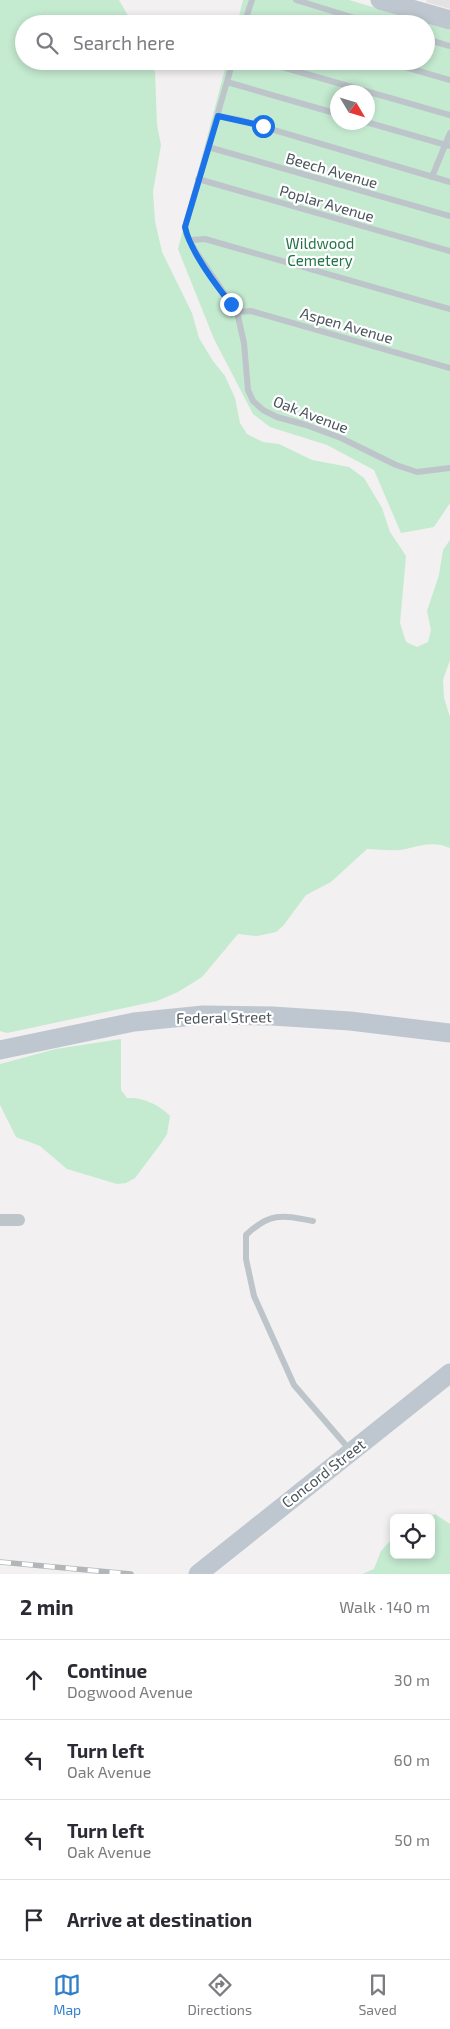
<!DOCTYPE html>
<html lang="en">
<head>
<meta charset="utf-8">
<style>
  body { margin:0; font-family:"Exo 2",sans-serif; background:#f2f2f3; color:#2b2b33 }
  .controls { position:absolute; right:15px; bottom:15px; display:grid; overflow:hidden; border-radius:8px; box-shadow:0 2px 8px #0003 }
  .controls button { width:45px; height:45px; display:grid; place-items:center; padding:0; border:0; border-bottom:1px solid #e1e1e2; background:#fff; color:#2b2b33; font:25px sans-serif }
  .compass { position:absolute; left:330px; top:85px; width:45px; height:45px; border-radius:50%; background:#fff; box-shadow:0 2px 8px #0003; rotate:128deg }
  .stop { position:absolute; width:15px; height:15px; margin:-11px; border:4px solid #1a73e8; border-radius:50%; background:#fff }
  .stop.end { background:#1a73e8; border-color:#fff; box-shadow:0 1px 5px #0008 }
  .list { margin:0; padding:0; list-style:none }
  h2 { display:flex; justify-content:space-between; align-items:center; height:65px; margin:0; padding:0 20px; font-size:21px }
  h2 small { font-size:16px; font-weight:400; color:#7c7c81 }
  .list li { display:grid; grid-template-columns:32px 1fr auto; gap:15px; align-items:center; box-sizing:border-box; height:80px; padding:0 20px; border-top:1px solid #e1e1e2 }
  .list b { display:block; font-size:19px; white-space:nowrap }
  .list p { margin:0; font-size:16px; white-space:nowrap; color:#7c7c81 }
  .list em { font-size:16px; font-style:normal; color:#7c7c81 }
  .icon { flex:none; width:28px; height:28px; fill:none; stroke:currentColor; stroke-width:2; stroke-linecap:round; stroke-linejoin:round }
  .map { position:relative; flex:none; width:450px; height:1574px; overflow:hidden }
  .search { position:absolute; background:#fff; box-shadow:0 2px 8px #0003; left:15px; right:15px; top:15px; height:55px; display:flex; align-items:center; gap:12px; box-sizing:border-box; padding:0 18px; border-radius:28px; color:#7c7c81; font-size:19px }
  .sheet { height:385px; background:#fff }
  nav { display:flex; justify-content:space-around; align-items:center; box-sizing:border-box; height:70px; border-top:1px solid #e1e1e2; background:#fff; font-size:14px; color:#7c7c81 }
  nav a { display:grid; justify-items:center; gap:2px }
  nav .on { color:#307fcb }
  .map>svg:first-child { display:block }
  .education { fill:#e3e1e1 }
  .green { fill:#c4ead0; fill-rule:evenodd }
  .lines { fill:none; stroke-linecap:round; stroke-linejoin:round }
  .lane { stroke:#bdc5cb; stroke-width:6 }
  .street { stroke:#bdc5cb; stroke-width:12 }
  .secondary { stroke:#bec7cf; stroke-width:19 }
  .rail-casing { stroke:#b3b6b9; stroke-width:5.5 }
  .rail { stroke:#fff; stroke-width:4; stroke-dasharray:11; stroke-linecap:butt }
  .route { stroke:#1a73e8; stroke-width:6 }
  .labels { text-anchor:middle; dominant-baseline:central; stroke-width:4.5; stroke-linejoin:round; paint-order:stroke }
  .street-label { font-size:15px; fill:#4a545b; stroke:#fff }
  .park-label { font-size:15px; fill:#237446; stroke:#fff }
</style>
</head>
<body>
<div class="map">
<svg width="450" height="1574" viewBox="0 0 450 1574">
  <rect width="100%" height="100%" fill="#f2f0f0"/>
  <!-- education -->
  <path class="education" d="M427 0H450V9L426 2Z"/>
  <!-- green -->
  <g class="green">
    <path d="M0 0H119L133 24H24V61H150L155 72 157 125 161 145 153 192 155 221 162 252 192 313 199 338 213 361 225 376 235 398 240 423 247 434 263 442 279 444 312 460 349 467 364 478 382 508 390 532 406 556 400 623 406 642 417 647 428 642 431 630 427 611 439 575 443 550 450 540V660L443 680 444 698 450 717V848C431 840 419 847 400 850 389 851 378 849 367 849L331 882 306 895 283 926 276 932 257 936 238 934 202 977 178 992 157 1001 7 1033 0 1031Z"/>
    <path d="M243 0H349L450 30V503L434 527 401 533 374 470 327 445 270 427 253 414 214 339 178 249 227 61H426V24H237ZM338 92H368V122H338Z"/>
    <path d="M121 1039V1090L127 1098C143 1097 160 1105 170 1116L167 1134 162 1142 135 1178 126 1183 117 1184 67 1169 40 1146 16 1137 0 1105V1064L56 1049Z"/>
    <path d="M435 1514 450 1524V1574H362L374 1569 381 1551 393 1538 394 1555H431V1518H428Z"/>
  </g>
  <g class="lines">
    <!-- lane -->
    <g class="lane">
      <path d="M296 0 374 24"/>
      <path d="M244 22 251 24"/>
      <path d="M244 24 252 0"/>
      <path d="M426 39 450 46"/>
      <path d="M233 61 185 227 187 236 196 252 237 312 244 343 248 390 253 401 263 410 277 417 306 425 341 438 396 465 417 472 450 468"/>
      <path d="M261 61 450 115"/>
      <path d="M384 61 450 80"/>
      <path d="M227 82 338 114"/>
      <path d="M218 116 240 120 450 182"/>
      <path d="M366 122 450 146"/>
      <path d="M208 147 450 216"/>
      <path d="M432 177 450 133"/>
      <path d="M198 179 450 251"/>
      <path d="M191 240 205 239 450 309"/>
      <path d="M237 312 251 311 450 368"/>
      <path d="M313 1221C282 1215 270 1212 246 1235V1259L254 1296 294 1385 350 1450"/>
    </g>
    <!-- street -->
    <path class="street" d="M0 1220H19"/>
    <!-- secondary -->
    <g class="secondary">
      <path d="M380 0 450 20"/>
      <path d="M0 1050 134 1022 203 1015 272 1016 350 1021 450 1033"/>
      <path d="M198 1574 450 1373"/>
    </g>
    <!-- rail casing -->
    <g class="rail-casing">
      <path id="rail" d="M0 1562 131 1574"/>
    </g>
    <!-- rail -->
    <use href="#rail" class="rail"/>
  </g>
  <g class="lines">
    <!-- route -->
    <path class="route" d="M231 304C215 284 190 251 185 227L218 116 263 126"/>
  </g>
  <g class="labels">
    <!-- street labels -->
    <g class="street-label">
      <text transform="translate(332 170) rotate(16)">Beech Avenue</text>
      <text transform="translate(327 203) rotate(16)">Poplar Avenue</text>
      <text transform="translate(347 325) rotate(16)">Aspen Avenue</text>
      <text transform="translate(311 414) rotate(21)">Oak Avenue</text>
      <text transform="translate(224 1017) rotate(-1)">Federal Street</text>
      <text transform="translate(323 1473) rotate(-38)">Concord Street</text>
    </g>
    <!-- park labels -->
    <g class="park-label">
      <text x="320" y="243">Wildwood<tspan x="320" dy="17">Cemetery</tspan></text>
    </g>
  </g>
</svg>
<div class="controls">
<button><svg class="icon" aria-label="locate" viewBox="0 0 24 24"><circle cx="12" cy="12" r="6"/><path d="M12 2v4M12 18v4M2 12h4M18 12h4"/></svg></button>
</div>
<svg class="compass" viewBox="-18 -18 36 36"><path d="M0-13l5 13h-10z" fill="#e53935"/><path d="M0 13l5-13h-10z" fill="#7c7c81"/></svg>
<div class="stop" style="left:263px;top:126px"></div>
<div class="stop end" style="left:231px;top:304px"></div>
<div class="search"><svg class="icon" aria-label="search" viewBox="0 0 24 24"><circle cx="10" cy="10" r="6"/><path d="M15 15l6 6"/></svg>Search here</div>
</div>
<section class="sheet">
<h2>2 min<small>Walk · 140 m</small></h2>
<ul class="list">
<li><svg class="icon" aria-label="ahead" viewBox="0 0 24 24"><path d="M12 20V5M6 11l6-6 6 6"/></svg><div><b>Continue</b><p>Dogwood Avenue</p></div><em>30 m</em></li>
<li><svg class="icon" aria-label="left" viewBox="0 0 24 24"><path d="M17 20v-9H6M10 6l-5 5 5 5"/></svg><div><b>Turn left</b><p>Oak Avenue</p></div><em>60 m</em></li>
<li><svg class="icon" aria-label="left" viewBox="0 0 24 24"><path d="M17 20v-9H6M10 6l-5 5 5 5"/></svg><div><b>Turn left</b><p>Oak Avenue</p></div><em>50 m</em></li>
<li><svg class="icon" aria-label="arrive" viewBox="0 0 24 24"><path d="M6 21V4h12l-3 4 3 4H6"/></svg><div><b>Arrive at destination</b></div></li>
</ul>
</section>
<nav>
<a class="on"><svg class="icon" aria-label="map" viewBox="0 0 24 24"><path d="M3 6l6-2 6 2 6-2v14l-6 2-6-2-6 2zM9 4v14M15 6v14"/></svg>Map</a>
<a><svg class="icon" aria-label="directions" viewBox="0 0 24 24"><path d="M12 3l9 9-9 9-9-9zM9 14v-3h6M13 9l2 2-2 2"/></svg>Directions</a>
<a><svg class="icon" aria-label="saved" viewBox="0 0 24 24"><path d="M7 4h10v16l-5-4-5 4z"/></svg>Saved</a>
</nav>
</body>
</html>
